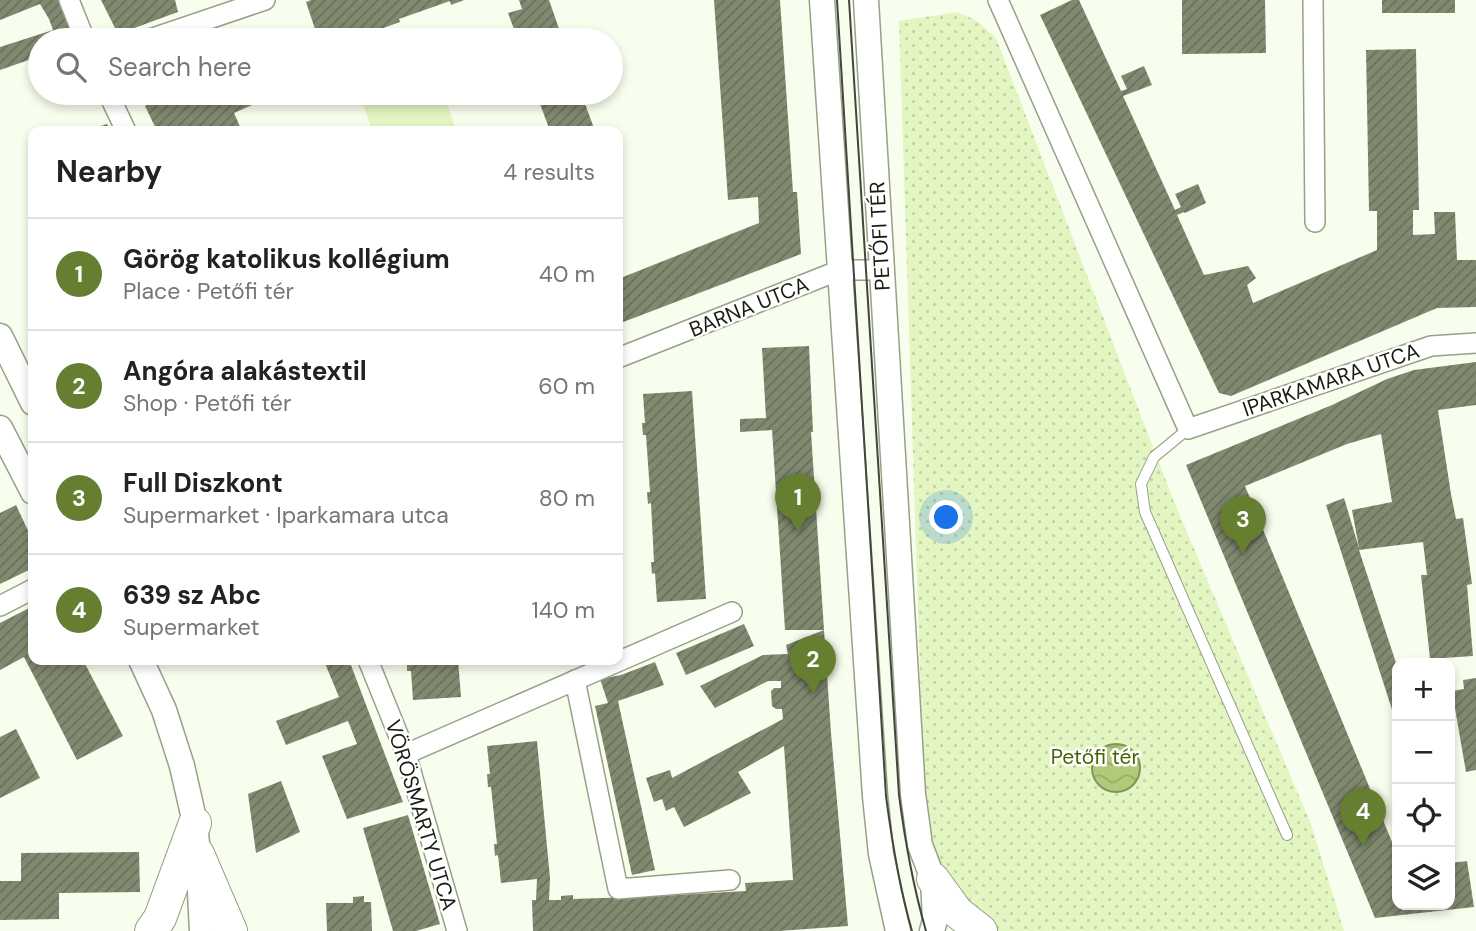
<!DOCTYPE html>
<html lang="en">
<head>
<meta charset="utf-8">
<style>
  body { margin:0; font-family:"DM Sans",sans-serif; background:#f2f2f2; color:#222 }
  .controls { position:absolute; right:21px; bottom:21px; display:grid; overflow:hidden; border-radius:14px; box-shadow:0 4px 10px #0003 }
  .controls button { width:63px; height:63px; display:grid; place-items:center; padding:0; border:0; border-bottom:2px solid #e0e0e0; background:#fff; color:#222; font:35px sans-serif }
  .you { position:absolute; left:947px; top:518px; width:24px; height:24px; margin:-18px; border:5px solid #fff; border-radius:50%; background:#1a73e8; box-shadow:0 0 0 10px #1a73e833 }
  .badge { display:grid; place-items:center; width:46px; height:46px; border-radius:50%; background:#667e30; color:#fff; font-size:23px; font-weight:700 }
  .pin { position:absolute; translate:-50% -58px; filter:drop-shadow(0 2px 4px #0008) }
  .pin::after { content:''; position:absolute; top:37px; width:24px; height:21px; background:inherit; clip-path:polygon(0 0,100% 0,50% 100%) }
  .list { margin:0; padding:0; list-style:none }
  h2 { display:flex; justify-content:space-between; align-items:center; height:91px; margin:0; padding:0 28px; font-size:30px }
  h2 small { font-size:23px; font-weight:400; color:#767676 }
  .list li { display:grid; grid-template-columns:46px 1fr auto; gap:21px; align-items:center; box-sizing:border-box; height:112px; padding:0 28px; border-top:2px solid #e0e0e0 }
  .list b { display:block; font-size:26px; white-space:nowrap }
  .list p { margin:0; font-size:23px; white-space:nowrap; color:#767676 }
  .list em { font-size:23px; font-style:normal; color:#767676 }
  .icon { flex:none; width:38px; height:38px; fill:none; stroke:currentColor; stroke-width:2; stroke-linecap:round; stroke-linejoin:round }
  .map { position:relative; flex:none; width:1476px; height:931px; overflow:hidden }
  .search { position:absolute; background:#fff; box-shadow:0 4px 10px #0003; left:28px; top:28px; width:595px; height:77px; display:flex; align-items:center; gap:18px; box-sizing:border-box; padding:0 24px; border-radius:38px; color:#767676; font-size:26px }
  .panel { position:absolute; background:#fff; box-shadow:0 4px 10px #0003; left:28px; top:126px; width:595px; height:539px; border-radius:14px }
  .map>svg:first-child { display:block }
  .grass { fill:#e3f6c2 }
  .park { fill:url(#park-dots) }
  .water { fill:url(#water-waves); stroke:#81965a; stroke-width:2 }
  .building { fill:url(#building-hatch) }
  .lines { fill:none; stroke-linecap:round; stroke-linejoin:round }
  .service-casing { stroke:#97a187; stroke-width:12 }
  .minor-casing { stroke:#97a187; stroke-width:22 }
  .tertiary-casing { stroke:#97a187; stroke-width:27 }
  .primary-casing { stroke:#97a187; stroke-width:34 }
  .service { stroke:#fff; stroke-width:10 }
  .minor { stroke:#fff; stroke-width:19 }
  .tertiary { stroke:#fff; stroke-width:24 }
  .primary { stroke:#fff; stroke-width:32 }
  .tram { stroke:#42463b; stroke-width:2 }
  .labels { text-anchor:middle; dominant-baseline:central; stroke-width:5; stroke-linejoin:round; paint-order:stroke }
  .street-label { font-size:21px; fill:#171b11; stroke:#fff }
  .park-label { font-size:21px; fill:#4a6202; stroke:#fff }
</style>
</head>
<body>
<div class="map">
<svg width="1476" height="931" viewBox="0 0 1476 931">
  <defs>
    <pattern id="park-dots" width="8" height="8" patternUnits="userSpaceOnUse" patternTransform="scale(1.75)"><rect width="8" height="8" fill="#e3f6c2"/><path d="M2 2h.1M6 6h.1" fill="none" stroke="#c2d2a6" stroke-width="1.8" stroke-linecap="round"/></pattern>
    <pattern id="water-waves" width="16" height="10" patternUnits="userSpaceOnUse" patternTransform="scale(1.75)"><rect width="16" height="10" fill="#afcb79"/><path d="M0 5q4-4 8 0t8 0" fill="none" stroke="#96ae68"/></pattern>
    <pattern id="building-hatch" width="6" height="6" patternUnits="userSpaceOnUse" patternTransform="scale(1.75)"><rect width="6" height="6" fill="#818a71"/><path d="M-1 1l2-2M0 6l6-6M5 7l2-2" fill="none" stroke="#69705b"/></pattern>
  </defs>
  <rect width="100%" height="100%" fill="#f8feed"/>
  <!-- grass -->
  <path class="grass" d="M394 93H444L456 131H372L363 103Z"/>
  <!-- park -->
  <path class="park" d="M957 12 976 20 996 38 1173 499 1311 824 1344 931H995L966 909 928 845 924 795 899 21Z"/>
  <!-- water -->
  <circle class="water" cx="1116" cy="768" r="24"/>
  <!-- building -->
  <g class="building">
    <path d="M0 0H63L81 40H40V56L0 70V47L53 30 49 19 40 4 0 20Z"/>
    <path d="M101 0H175L178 12 118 34Z"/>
    <path d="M311 0H464L451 5 450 1 399 19 400 22 350 40H320V39L290 40 315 29 306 2Z"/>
    <path d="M519 0H549L563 40H518L508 13 522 9Z"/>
    <path d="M714 0H780L793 192H797L801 254 618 324V279L759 223 758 197 728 200Z"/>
    <path d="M1072 0H1079L1121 91 1127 89 1121 76 1144 66 1152 85 1123 96 1175 210 1181 207 1175 194 1198 184 1206 203 1185 213 1184 212 1177 215 1204 275 1248 266 1256 278 1247 285 1253 303 1377 250V211H1369L1366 50 1416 49 1419 210H1413V235L1435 234 1434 212H1455L1457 260H1476V307L1437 308 1231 396 1219 393 1040 15Z"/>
    <path d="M1182 0H1265L1266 53 1182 54Z"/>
    <rect x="1382" y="0" width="73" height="13"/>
    <path d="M174 93H279L234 113 242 131H157L145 106Z"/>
    <path d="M536 93H581L595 131H550Z"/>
    <path d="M107 124 110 131H85Z"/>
    <path d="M809 346 813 432H811L824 630H785L772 430 740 432V419L766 418 762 348Z"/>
    <path d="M1476 362V405L1438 410 1451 494 1456 519 1463 518 1472 584 1467 585 1473 656 1430 659 1421 575H1427L1423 542 1359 550 1397 666V725L1326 505 1344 498 1359 548 1352 510 1392 502 1381 434 1347 444 1245 486 1397 854V905H1450V863L1467 861 1474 907 1375 918 1186 465 1332 405 1387 379 1414 370Z"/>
    <path d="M692 391 706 599 657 602 655 573 652 574 651 562H654L651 503 648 504 647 492H650L646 435H643L642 423H645L643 394Z"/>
    <path d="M16 505 33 541V568L0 584V513Z"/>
    <path d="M33 606V660H83L123 736 77 760 24 657 0 670V623Z"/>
    <path d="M744 624 754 646 686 675 676 653Z"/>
    <path d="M824 630 831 733 848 926 779 931H533L532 900H536L537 879 501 883 498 855 495 856 494 844H497L491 787H488L487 774H490L487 746 537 741 550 878 549 900H561V896L573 895V899L631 897 642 893V897L746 891 745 883 793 880 784 746 738 772 751 793 684 827 674 807 666 811 662 799 654 802 646 778 670 770 672 778 783 719 782 709H776L772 706 771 691 774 688H781V681H768L715 708 700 686 763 655 788 654 786 645Z"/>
    <path d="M326 660H349L403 802 347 819 322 756 357 744 348 721 286 745 276 721 339 697 324 661Z"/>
    <path d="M407 660H458L461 697 413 700 411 671H407Z"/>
    <path d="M655 662 664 685 618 701 655 870 632 875 595 706 608 703 600 679 621 675Z"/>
    <path d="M1476 678V770L1466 772 1452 691 1464 689 1463 680Z"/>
    <path d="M16 729 40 778 0 798V737Z"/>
    <path d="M281 781 300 832 256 853 248 794Z"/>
    <path d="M408 815 440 924 416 931H393L363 828Z"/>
    <path d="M139 852 140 892 59 893V919L0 920V881H21V853Z"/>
    <path d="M364 896V902H371L372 931H327L326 903H353V897Z"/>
  </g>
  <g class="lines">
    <!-- service casing -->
    <g class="service-casing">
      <path id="service" d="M1188 429 1154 457 1141 484 1145 512 1287 835"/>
    </g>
    <!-- minor casing -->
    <g class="minor-casing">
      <g id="minor">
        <path d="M69 0 85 40"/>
        <path d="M998 0 1188 429 1431 346 1476 343"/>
        <path d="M1313 0 1315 222"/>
        <path d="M147 40 265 0"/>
        <path d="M108 93 126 131"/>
        <path d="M618 358 840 270H883"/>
        <path d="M0 606 33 589"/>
        <path d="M368 660 406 754 457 931"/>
        <path d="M575 680 618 889 730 880"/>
        <path d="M406 754 732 612"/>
      </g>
    </g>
    <!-- tertiary casing -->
    <g class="tertiary-casing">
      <g id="tertiary">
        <path d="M822 0 875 796 881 854 898 931"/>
        <path d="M866 0 913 794 920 845 933 879 935 920 932 931"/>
        <path d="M0 336 33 403"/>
        <path d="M0 428 33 492"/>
        <path d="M141 660 164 710 182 766 195 823 198 854 202 931"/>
      </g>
    </g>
    <!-- primary casing -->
    <g class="primary-casing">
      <g id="primary">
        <path d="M198 854 231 931"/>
        <path d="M933 879 957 912 981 931"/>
        <path d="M151 931 160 918 195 823"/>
      </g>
    </g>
    <!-- service -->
    <use href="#service" class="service"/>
    <!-- minor -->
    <use href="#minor" class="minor"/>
    <!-- tertiary -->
    <use href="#tertiary" class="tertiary"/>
    <!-- primary -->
    <use href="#primary" class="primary"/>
    <!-- tram -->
    <g class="tram">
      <path d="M837 0 886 796C892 842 899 887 912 931"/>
      <path d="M849 0 899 795C905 841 913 886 926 931"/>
    </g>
  </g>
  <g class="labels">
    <!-- street labels -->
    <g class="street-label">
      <text transform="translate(880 236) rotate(-93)">PETŐFI TÉR</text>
      <text transform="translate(749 307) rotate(-22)">BARNA UTCA</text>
      <text transform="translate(1331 380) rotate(-19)">IPARKAMARA UTCA</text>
      <text transform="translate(421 815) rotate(73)">VÖRÖSMARTY UTCA</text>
    </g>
    <!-- park labels -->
    <g class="park-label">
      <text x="1095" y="757">Petőfi tér</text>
    </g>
  </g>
</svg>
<div class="controls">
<button>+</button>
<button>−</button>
<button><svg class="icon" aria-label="locate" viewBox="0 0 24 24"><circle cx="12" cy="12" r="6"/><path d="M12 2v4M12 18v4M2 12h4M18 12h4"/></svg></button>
<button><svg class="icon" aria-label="layers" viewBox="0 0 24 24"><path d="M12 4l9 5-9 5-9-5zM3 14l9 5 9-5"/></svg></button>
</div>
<div class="you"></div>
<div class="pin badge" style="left:798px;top:532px">1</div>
<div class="pin badge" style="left:813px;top:694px">2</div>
<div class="pin badge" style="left:1243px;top:554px">3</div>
<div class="pin badge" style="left:1363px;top:846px">4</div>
<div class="search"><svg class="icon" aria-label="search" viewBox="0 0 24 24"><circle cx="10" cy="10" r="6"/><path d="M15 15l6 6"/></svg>Search here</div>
<section class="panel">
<h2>Nearby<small>4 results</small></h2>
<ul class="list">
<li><span class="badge">1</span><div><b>Görög katolikus kollégium</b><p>Place · Petőfi tér</p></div><em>40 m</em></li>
<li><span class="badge">2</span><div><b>Angóra alakástextil</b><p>Shop · Petőfi tér</p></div><em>60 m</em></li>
<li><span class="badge">3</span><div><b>Full Diszkont</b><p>Supermarket · Iparkamara utca</p></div><em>80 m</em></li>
<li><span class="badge">4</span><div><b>639 sz Abc</b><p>Supermarket</p></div><em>140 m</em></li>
</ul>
</section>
</div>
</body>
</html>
